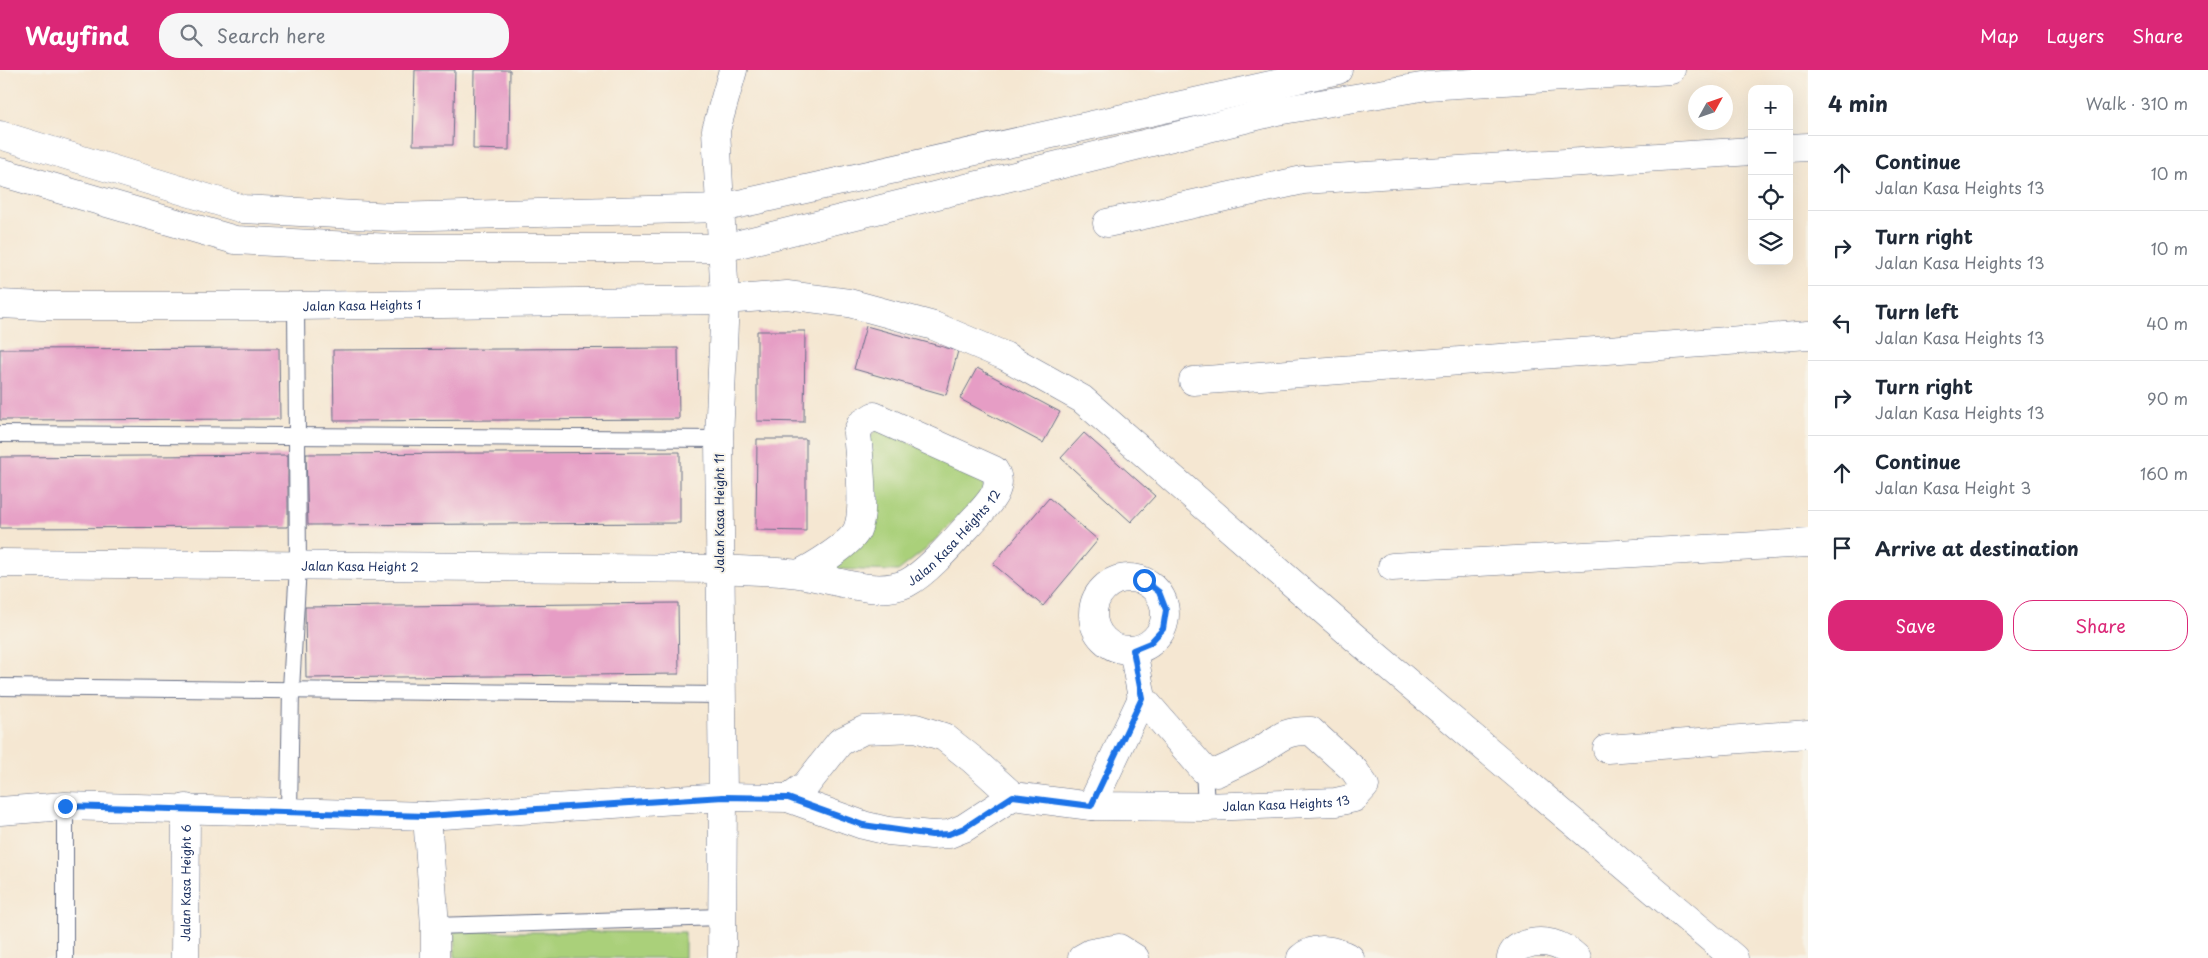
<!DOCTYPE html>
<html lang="en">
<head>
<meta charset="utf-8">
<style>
  body { margin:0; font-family:"Playpen Sans",sans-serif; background:#f6f6f7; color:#1f2937 }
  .controls { position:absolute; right:15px; top:15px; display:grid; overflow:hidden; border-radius:10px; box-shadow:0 5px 20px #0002 }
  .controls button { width:45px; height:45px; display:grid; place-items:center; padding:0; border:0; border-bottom:1px solid #e0e1e3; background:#fff; color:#1f2937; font:25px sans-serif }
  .compass { position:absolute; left:1688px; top:15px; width:45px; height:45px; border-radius:50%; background:#fff; box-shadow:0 5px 20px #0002; rotate:50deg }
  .stop { position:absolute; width:15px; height:15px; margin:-11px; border:4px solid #1a73e8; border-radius:50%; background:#fff }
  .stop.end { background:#1a73e8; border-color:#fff; box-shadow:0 1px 5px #0008 }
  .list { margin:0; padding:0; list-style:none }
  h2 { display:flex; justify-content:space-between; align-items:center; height:65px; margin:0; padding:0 20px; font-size:21px }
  h2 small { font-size:16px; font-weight:400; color:#747a83 }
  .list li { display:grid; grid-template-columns:32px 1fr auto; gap:15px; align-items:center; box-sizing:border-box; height:75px; padding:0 20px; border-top:1px solid #e0e1e3 }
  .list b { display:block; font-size:19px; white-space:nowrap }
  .list p { margin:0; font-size:16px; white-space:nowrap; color:#747a83 }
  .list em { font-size:16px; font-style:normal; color:#747a83 }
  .actions { display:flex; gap:10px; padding:15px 20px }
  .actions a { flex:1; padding:11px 0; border:1px solid #db2777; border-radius:20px; text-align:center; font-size:18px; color:#db2777 }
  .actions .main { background:#db2777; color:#fff }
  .icon { flex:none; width:28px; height:28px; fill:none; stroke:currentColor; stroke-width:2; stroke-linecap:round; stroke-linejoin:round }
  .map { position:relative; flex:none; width:1808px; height:888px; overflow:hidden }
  header { display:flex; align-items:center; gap:30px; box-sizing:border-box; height:70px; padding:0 25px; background:#db2777; color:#fff }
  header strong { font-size:24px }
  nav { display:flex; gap:28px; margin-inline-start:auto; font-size:18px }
  .search { width:350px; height:45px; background:#f6f6f7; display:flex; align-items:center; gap:12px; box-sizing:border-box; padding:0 18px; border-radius:20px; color:#747a83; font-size:19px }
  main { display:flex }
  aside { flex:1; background:#fff }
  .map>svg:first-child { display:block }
  .green { fill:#aad07a; stroke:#62806c }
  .building { fill:#e69dc5 }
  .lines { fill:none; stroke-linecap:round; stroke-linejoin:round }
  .service-casing { stroke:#676f87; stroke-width:18 }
  .minor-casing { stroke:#676f87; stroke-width:29 }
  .service { stroke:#fff; stroke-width:16 }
  .minor { stroke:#fff; stroke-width:28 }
  .route { stroke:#1a73e8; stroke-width:6 }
  .labels { text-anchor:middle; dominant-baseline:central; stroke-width:4; stroke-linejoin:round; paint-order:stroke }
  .street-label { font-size:12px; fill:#1b2f5e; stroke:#f7f3e8 }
</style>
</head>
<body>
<header>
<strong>Wayfind</strong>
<div class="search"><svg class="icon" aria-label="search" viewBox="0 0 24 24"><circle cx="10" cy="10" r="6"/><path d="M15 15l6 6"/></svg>Search here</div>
<nav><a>Map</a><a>Layers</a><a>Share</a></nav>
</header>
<main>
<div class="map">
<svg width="1808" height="888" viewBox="0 0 1808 888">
  <rect width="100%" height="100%" fill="#f7f3e8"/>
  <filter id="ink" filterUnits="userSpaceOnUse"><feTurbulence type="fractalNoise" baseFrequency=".02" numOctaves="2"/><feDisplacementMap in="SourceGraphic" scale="10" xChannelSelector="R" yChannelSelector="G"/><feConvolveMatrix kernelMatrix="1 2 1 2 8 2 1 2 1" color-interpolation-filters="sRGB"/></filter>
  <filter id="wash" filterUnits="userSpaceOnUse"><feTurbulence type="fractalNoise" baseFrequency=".0096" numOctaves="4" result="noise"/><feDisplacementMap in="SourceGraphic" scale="20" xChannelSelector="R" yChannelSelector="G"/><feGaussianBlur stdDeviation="1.12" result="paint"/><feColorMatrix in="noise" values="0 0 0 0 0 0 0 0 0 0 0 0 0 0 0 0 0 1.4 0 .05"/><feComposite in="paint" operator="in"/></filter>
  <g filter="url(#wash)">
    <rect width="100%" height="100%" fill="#f5e7d2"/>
    <!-- green -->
    <g class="green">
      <path d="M878 358 983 408 984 421 925 480 898 501 832 499 868 464 867 371Z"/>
      <path d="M454 860 512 862H685V888H455Z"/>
    </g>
    <g id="blocks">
      <!-- building -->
      <g class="building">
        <path d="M415 0H455L453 75H413Z"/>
        <path d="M474 0H510L509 80 473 79Z"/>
        <path d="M866 256 958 281 946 325 854 299Z"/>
        <path d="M757 261H805L804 352 757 351Z"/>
        <path d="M279 278 280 349 0 350V279Z"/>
        <path d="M678 278 679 349 334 351 333 280Z"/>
        <path d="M977 298 1060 342 1043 373 960 329Z"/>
        <path d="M1084 363 1155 426 1131 452 1061 388Z"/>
        <path d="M757 369H806V461L756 460Z"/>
        <path d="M680 382V453L308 455 306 384Z"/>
        <path d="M288 385V457L0 458V387Z"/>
        <path d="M1049 428 1098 470 1043 536 993 494Z"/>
        <path d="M678 533 679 604 306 608 305 537Z"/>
      </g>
    </g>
  </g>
  <g filter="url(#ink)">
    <use href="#blocks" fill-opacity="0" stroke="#676f87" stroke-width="1"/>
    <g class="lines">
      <!-- service casing -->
      <g class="service-casing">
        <g id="service">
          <path d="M0 364 719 369"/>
          <path d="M0 617 721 625"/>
          <path d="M1204 700 1206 737"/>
          <path d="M289 742 291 619 298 496 296 236"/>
          <path d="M435 856 721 847"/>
          <path d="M65 888V736"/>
        </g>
      </g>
      <!-- minor casing -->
      <g class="minor-casing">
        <g id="minor">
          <path d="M0 65 243 139 393 147 721 138 1338 0"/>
          <path d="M1789 78 1808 77"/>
          <path d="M0 102 235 170 392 178H723L1277 41 1427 16 1671 0"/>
          <path d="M1107 153 1303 110 1752 81"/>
          <path id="s1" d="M0 234 42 236H296L725 230 787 225 849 233 934 256 1005 286 1082 329 1354 567 1734 888"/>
          <path d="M1193 311 1808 265"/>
          <path id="s2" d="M0 493 719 499C745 501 773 500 799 504 831 508 875 528 907 513 929 502 960 464 978 445 990 432 1005 416 994 400L874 346 861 354 857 363C859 386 866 441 857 460 851 474 812 498 798 504"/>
          <path d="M1392 497 1808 473"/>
          <circle cx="1129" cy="544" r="36"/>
          <path d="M1607 679 1808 664"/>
          <path id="s3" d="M788 728 806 715 840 672 864 660 916 658 944 667 973 690 1013 726 1091 736 1206 737 1336 732 1354 728 1365 716 1354 700 1311 661C1282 660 1278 670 1255 684 1242 691 1229 697 1216 703L1204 700 1142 628 1133 580"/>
          <path d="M1091 736 1142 628"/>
          <path d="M0 741 65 736 427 746 723 727 788 728 863 755 888 761 932 765 949 764 964 758 1013 726"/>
          <path d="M427 746 435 856V888"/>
          <path id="s4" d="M185 888 186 738"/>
          <path d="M722 888 723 727 719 369 725 230 716 60 733 0"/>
          <path d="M1082 888 1091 883 1119 878 1135 888"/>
          <path d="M1301 888C1315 875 1335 880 1350 888"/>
          <path d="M1511 888C1512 882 1517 877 1524 875 1543 868 1562 874 1577 888"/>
        </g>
      </g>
      <!-- service -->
      <use href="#service" class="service"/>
      <!-- minor -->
      <use href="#minor" class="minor"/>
    </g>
  </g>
  <g class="lines" filter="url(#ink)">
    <!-- route -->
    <path class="route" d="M65 736 427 746 723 727 788 728 863 755 932 765 949 764 964 758 1013 726 1091 736 1142 628 1133 580 1150 573 1163 559 1166 540 1159 522 1144 510"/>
  </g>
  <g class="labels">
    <!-- street labels -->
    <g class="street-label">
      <text stroke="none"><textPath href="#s1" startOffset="362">Jalan Kasa Heights 1</textPath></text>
      <text transform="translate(719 443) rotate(-90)">Jalan Kasa Height 11</text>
      <text stroke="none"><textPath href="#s2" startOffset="975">Jalan Kasa Heights 12</textPath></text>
      <text stroke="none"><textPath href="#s2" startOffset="360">Jalan Kasa Height 2</textPath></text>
      <text stroke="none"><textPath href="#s3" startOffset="550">Jalan Kasa Heights 13</textPath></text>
      <text stroke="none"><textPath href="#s4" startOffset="75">Jalan Kasa Height 6</textPath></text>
    </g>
  </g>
</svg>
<div class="controls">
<button>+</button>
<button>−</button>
<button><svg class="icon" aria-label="locate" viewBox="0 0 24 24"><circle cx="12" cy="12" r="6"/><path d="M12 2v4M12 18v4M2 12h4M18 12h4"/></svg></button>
<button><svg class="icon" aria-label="layers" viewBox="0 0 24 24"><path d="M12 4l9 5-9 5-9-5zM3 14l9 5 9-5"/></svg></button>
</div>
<svg class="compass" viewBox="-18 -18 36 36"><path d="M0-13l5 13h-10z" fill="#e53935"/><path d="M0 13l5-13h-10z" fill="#747a83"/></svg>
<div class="stop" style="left:1144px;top:510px"></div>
<div class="stop end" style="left:65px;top:736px"></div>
</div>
<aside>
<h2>4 min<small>Walk · 310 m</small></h2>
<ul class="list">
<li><svg class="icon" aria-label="ahead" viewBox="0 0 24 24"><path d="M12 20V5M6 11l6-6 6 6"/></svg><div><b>Continue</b><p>Jalan Kasa Heights 13</p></div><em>10 m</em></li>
<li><svg class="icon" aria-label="right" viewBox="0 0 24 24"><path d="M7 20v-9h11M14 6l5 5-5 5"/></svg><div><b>Turn right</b><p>Jalan Kasa Heights 13</p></div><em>10 m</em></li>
<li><svg class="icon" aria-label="left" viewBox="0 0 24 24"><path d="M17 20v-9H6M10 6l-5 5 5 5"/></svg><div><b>Turn left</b><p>Jalan Kasa Heights 13</p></div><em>40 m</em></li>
<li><svg class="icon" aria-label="right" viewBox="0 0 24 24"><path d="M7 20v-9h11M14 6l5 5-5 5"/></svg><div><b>Turn right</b><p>Jalan Kasa Heights 13</p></div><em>90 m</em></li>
<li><svg class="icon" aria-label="ahead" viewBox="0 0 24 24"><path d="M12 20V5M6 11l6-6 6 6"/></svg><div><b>Continue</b><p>Jalan Kasa Height 3</p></div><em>160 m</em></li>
<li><svg class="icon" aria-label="arrive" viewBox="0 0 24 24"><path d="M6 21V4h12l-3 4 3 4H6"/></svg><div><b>Arrive at destination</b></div></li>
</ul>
<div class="actions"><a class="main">Save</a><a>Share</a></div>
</aside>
</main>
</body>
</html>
